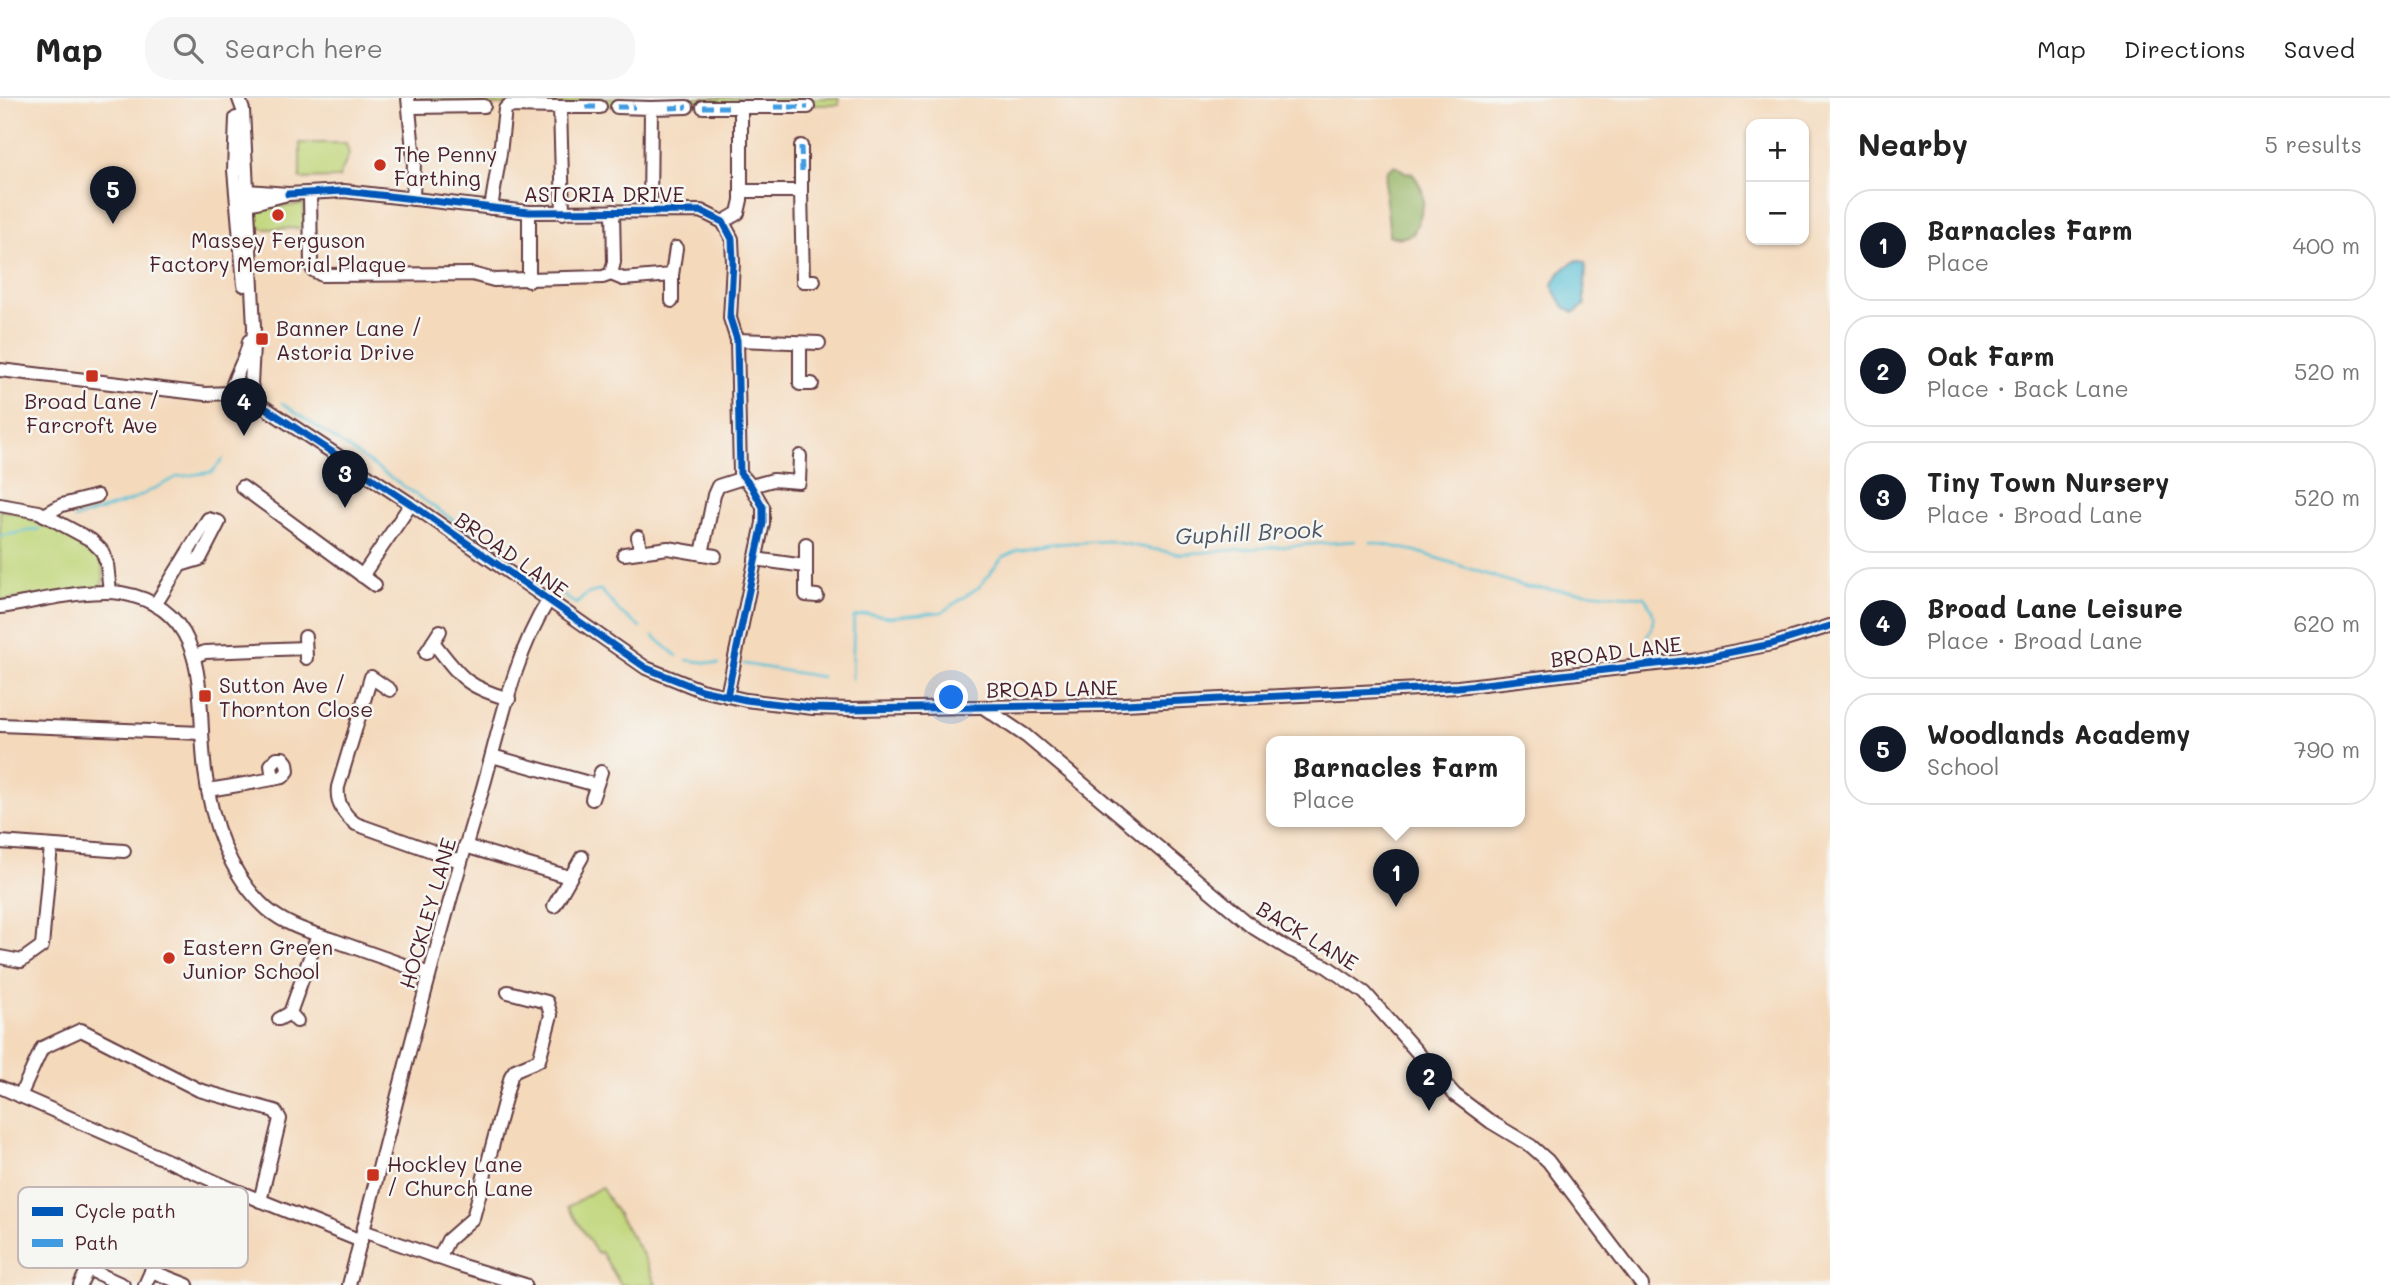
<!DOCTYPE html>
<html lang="en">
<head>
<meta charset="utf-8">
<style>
  body { margin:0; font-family:Mali,sans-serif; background:#f6f6f6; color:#222 }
  .controls { position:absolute; right:21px; top:21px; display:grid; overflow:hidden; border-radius:14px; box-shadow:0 2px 5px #0004 }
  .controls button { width:63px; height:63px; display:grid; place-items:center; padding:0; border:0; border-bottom:2px solid #e0e0e0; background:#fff; color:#222; font:35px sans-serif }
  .you { position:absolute; left:952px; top:600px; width:24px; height:24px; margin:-18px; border:5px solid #fff; border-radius:50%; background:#1a73e8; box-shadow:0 0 0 10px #1a73e833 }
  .badge { display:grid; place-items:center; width:46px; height:46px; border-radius:50%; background:#111827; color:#fff; font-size:23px; font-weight:700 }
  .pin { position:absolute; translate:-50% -58px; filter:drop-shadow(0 2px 4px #0008) }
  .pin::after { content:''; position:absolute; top:37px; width:24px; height:21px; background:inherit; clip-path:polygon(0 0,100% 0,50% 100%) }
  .popup { position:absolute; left:1266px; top:638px; width:259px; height:91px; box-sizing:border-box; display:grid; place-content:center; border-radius:14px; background:#fff; filter:drop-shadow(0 2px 5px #0005); font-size:23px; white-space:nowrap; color:#767676 }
  .popup b { font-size:26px; color:#222 }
  .popup::after { content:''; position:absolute; left:50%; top:100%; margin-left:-14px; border:14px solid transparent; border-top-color:#fff }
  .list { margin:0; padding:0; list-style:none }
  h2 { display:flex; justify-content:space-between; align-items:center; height:91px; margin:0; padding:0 28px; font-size:30px }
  h2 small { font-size:23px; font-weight:400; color:#767676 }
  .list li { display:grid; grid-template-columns:46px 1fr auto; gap:21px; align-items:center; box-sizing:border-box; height:112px; margin:0 14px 14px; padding:0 14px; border:2px solid #e0e0e0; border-radius:28px }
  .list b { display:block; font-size:26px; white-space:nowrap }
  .list p { margin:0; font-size:23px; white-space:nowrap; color:#767676 }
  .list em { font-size:23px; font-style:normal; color:#767676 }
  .icon { flex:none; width:38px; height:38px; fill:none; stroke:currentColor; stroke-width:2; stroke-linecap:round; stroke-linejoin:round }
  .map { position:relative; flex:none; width:1830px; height:1187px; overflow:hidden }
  header { display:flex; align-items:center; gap:42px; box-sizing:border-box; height:98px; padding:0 35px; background:#fff; border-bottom:2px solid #e0e0e0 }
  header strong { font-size:33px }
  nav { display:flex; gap:38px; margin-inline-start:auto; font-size:24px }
  .search { width:490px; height:63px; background:#f6f6f6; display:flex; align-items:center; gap:18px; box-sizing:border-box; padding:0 24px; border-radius:28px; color:#767676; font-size:26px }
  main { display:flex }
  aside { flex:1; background:#fff }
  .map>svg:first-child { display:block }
  .green { fill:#c0d578; stroke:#857a52; stroke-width:2 }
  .forest { fill:#98b668; stroke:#716a4a; stroke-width:2 }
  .water { fill:#58c0d4; stroke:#517080; stroke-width:2 }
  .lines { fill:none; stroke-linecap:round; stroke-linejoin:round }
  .stream { stroke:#58c0d4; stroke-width:2.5 }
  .minor-casing { stroke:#643b41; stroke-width:16 }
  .minor { stroke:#fff; stroke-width:12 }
  .quiet { stroke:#409be1; stroke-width:5; stroke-dasharray:10 5; stroke-linecap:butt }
  .cycleway-casing { stroke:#f6f6f2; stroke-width:11 }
  .cycleway { stroke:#0057b8; stroke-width:7 }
  .poi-dot { fill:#c8321e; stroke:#f6f6f2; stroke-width:2.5 }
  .labels { text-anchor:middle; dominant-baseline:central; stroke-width:5; stroke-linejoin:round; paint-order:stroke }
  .poi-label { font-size:21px; fill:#4a1f2b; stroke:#f6f6f2; text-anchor:start }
  .street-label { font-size:21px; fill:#4a1f2b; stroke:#f6f6f2 }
  .water-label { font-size:23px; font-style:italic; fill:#4f5766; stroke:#f6f6f2 }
  .key { fill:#f6f6f2; stroke:#c2b6b6; stroke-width:2 }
  .key-label { font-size:19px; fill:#4a1f2b }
</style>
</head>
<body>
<header>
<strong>Map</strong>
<div class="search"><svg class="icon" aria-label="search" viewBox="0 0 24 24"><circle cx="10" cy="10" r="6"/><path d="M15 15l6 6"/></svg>Search here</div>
<nav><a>Map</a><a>Directions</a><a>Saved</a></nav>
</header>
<main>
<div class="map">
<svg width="1830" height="1187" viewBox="0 0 1830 1187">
  <rect width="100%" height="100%" fill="#f6f6f2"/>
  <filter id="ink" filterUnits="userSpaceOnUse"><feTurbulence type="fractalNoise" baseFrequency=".0143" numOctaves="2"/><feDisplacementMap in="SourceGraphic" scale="14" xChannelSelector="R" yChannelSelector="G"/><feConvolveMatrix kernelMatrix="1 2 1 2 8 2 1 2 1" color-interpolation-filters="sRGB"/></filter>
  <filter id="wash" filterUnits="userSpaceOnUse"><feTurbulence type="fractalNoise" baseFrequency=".00686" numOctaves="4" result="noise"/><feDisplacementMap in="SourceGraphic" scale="28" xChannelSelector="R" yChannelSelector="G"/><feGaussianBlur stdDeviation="1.57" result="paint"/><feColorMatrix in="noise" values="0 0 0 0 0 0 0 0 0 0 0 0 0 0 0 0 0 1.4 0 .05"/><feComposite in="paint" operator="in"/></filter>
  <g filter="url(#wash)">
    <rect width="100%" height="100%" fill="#f4d9bb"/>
    <!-- green -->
    <g class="green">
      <path d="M420 0H838L839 7H421Z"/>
      <path d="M300 45H346L349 56 339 80 300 81Z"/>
      <path d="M304 106 305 130 263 131 257 128 255 121 259 111Z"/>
      <path d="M0 412C7 413 15 413 22 416 29 418 34 424 41 427 68 437 98 436 103 473 105 482 103 487 96 491L0 503Z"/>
      <path d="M601 1089 643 1157 656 1187H621L601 1154 597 1155 568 1109Z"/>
    </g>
    <!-- forest -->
    <path class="forest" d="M1395 67 1405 74 1412 75C1430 97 1424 112 1413 136L1401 140 1389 138C1390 114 1381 95 1387 73Z"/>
    <!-- water -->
    <path class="water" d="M1579 162 1585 165C1588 182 1581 191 1585 207L1574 214 1564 209 1552 188C1558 176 1566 166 1579 162Z"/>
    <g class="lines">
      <!-- stream -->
      <g class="stream">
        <path d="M282 305 576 506 587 496 601 492 620 514 640 529"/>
        <path d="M74 421 130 403 177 379 212 374 223 361"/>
        <path d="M0 438 39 431"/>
        <path d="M1371 444 1415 453 1526 489 1644 499C1656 515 1656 522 1647 539L1651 550"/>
        <path d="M653 538 677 558"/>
        <path d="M687 562 719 566"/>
        <path d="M744 566 822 579"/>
        <path d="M852 581 854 519 867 516 890 519 942 514 979 489 1002 460 1018 452 1050 446 1108 443 1180 456 1355 443"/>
      </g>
    </g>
  </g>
  <g filter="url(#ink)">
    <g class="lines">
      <!-- minor casing -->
      <g class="minor-casing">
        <g id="minor">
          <path d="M408 0 414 63 413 101"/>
          <path d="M239 1 243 12 254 229 251 286 253 294 250 300"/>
          <path d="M410 9 484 8"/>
          <path d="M560 9H600"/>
          <path d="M617 9 651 10 650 113"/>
          <path d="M703 9H741"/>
          <path d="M651 10 687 9"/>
          <path d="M236 20 234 72 244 187"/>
          <path d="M801 48V93"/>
          <path d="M741 93H801L803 183H814"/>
          <path d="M310 95 311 168 313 172 322 177 472 176 494 182 603 179 611 176 614 164 613 113"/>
          <path d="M288 96 344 93 529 114 701 113 723 124 732 141 733 165 730 220 737 242 740 375 751 388 763 409V425L727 598"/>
          <path d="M241 108 288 96 247 93"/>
          <path d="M491 110 500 55 505 11 508 8 560 9 563 115"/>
          <path d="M529 114V183"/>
          <path d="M723 124 738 115 741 102V9H808"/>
          <path d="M611 176 623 181 672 177"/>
          <path d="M672 203V177L676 150"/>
          <path d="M737 242 819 245"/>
          <path d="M800 245V286H812"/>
          <path d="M0 272 205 296 231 295"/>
          <path d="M231 295C233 277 247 262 249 243"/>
          <path d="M250 300 411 406 646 570 701 592 746 602 813 610 851 611 1105 607 1458 589 1691 562 1772 546 1830 528"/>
          <path d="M751 388 773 382 799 384 800 358"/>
          <path d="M242 389 375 487"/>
          <path d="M0 407 39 414 91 442 102 453 107 466 110 494"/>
          <path d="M44 417 62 407 97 398"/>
          <path d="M638 439 640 453"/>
          <path d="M806 446V497L817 498"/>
          <path d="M624 456 668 450 715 458"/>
          <path d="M702 456 714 397 718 388 743 380"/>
          <path d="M755 461 805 468"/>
          <path d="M362 478 411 406"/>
          <path d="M155 507 180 467 200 461 219 424 208 421 180 467"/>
          <path d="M0 509C35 504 88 490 121 495 215 511 196 604 205 673 211 723 229 777 267 811 288 829 314 835 339 844 369 855 399 865 429 876"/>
          <path d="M305 539 306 560"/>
          <path d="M433 544C461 579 464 588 509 601"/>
          <path d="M426 555 440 533"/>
          <path d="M195 558 205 554 305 550"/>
          <path d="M390 592 371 579 338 689C336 705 344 717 356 726L460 763"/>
          <path d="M983 609 1026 638 1254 830 1290 852 1326 868 1365 895 1455 997 1491 1024 1531 1048 1548 1063 1642 1187"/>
          <path d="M0 627 201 635"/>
          <path d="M492 658 596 687"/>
          <path d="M208 692C233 688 258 684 283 679L288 673 287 665 283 660H277L271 667 273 681"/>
          <path d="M592 701 601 674"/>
          <path d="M0 744 124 753"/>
          <path d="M465 748 569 779"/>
          <path d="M554 808 582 759"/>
          <path d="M0 859 21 863 42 848 51 748"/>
          <path d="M290 915 318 837"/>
          <path d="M279 921 290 915 297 923"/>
          <path d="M0 989 232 1091 361 1143"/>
          <path d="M20 998 42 950 81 932 199 992 275 1013 280 1021 260 1103"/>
          <path d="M363 1133 459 1167 525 1187"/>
          <path d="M192 1144 217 1085"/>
          <path d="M439 1160 448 1142 473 1120 511 978 515 972 539 962 551 917 547 904 508 894"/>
          <path d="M88 1171 123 1187"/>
          <path d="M151 1173 187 1187"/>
          <path d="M80 1187 113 1117"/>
          <path d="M145 1187 159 1156 172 1135"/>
          <path d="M349 1187C392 1022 432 857 482 693 500 631 513 559 548 503"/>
        </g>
      </g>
      <!-- minor -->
      <use href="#minor" class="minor"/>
      <!-- quiet -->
      <g class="quiet">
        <path d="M586 9H600"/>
        <path d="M617 9H635"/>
        <path d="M703 9H728"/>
        <path d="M774 9H808"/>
        <path d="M669 10 687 9"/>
        <path d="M801 48 802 74"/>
      </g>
      <!-- cycleway casing -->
      <g class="cycleway-casing">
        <g id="cycleway">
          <path d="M288 96 344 93 529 114 701 113 723 124 732 141 733 165 730 220 737 242 740 375 751 388 763 409V425L727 598"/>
          <path d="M250 300 411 406 646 570 701 592 746 602 813 610 851 611 1105 607 1458 589 1691 562 1772 546 1830 528"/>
        </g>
      </g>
      <!-- cycleway -->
      <use href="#cycleway" class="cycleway"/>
    </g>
  </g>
  <!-- markers -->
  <g class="poi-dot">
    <circle cx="380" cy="67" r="7"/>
    <circle cx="278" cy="117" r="7"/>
    <rect x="255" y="234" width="14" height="14" rx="3.5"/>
    <rect x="85" y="271" width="14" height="14" rx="3.5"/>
    <rect x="198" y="591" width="14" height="14" rx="3.5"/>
    <circle cx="169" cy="860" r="7"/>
    <rect x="366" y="1070" width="14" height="14" rx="3.5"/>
  </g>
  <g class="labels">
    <!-- poi labels -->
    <g class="poi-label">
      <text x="394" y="55">The Penny<tspan x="394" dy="24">Farthing</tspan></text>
      <text x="278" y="141" text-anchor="middle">Massey Ferguson<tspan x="278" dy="24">Factory Memorial Plaque</tspan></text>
      <text x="276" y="229">Banner Lane /<tspan x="276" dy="24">Astoria Drive</tspan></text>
      <text x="92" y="302" text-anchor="middle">Broad Lane /<tspan x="92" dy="24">Farcroft Ave</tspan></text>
      <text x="219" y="586">Sutton Ave /<tspan x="219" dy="24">Thornton Close</tspan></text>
      <text x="183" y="848">Eastern Green<tspan x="183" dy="24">Junior School</tspan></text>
      <text x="387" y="1065">Hockley Lane<tspan x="387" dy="24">/ Church Lane</tspan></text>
    </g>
    <!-- street labels -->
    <g class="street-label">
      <text x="604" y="95">ASTORIA DRIVE</text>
      <text transform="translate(512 456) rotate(35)">BROAD LANE</text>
      <text transform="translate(1616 553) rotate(-7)">BROAD LANE</text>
      <text transform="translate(1052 590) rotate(-1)">BROAD LANE</text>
      <text transform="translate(427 815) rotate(-74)">HOCKLEY LANE</text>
      <text transform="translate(1308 837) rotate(31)">BACK LANE</text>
    </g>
    <!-- water labels -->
    <g class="water-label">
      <text transform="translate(1249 434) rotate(-3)">Guphill Brook</text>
    </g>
  </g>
  <!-- legend -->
  <rect x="18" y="1089" width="230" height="81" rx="10" class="key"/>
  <rect x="32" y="1109" width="31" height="9" fill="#0057b8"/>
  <rect x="32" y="1141" width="31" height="8" fill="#409be1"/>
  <g class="key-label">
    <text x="75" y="1120">Cycle path</text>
    <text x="75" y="1152">Path</text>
  </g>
</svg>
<div class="controls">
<button>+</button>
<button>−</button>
</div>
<div class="you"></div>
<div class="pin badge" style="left:1396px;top:809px">1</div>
<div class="popup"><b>Barnacles Farm</b>Place</div>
<div class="pin badge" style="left:1429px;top:1013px">2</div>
<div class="pin badge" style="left:345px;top:410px">3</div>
<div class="pin badge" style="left:244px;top:338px">4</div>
<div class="pin badge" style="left:113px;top:126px">5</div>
</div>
<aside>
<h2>Nearby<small>5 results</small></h2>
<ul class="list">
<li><span class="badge">1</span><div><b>Barnacles Farm</b><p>Place</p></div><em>400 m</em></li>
<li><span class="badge">2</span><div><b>Oak Farm</b><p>Place · Back Lane</p></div><em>520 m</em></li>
<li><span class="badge">3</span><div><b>Tiny Town Nursery</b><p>Place · Broad Lane</p></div><em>520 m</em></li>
<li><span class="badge">4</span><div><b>Broad Lane Leisure</b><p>Place · Broad Lane</p></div><em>620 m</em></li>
<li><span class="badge">5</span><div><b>Woodlands Academy</b><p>School</p></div><em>790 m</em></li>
</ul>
</aside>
</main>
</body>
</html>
